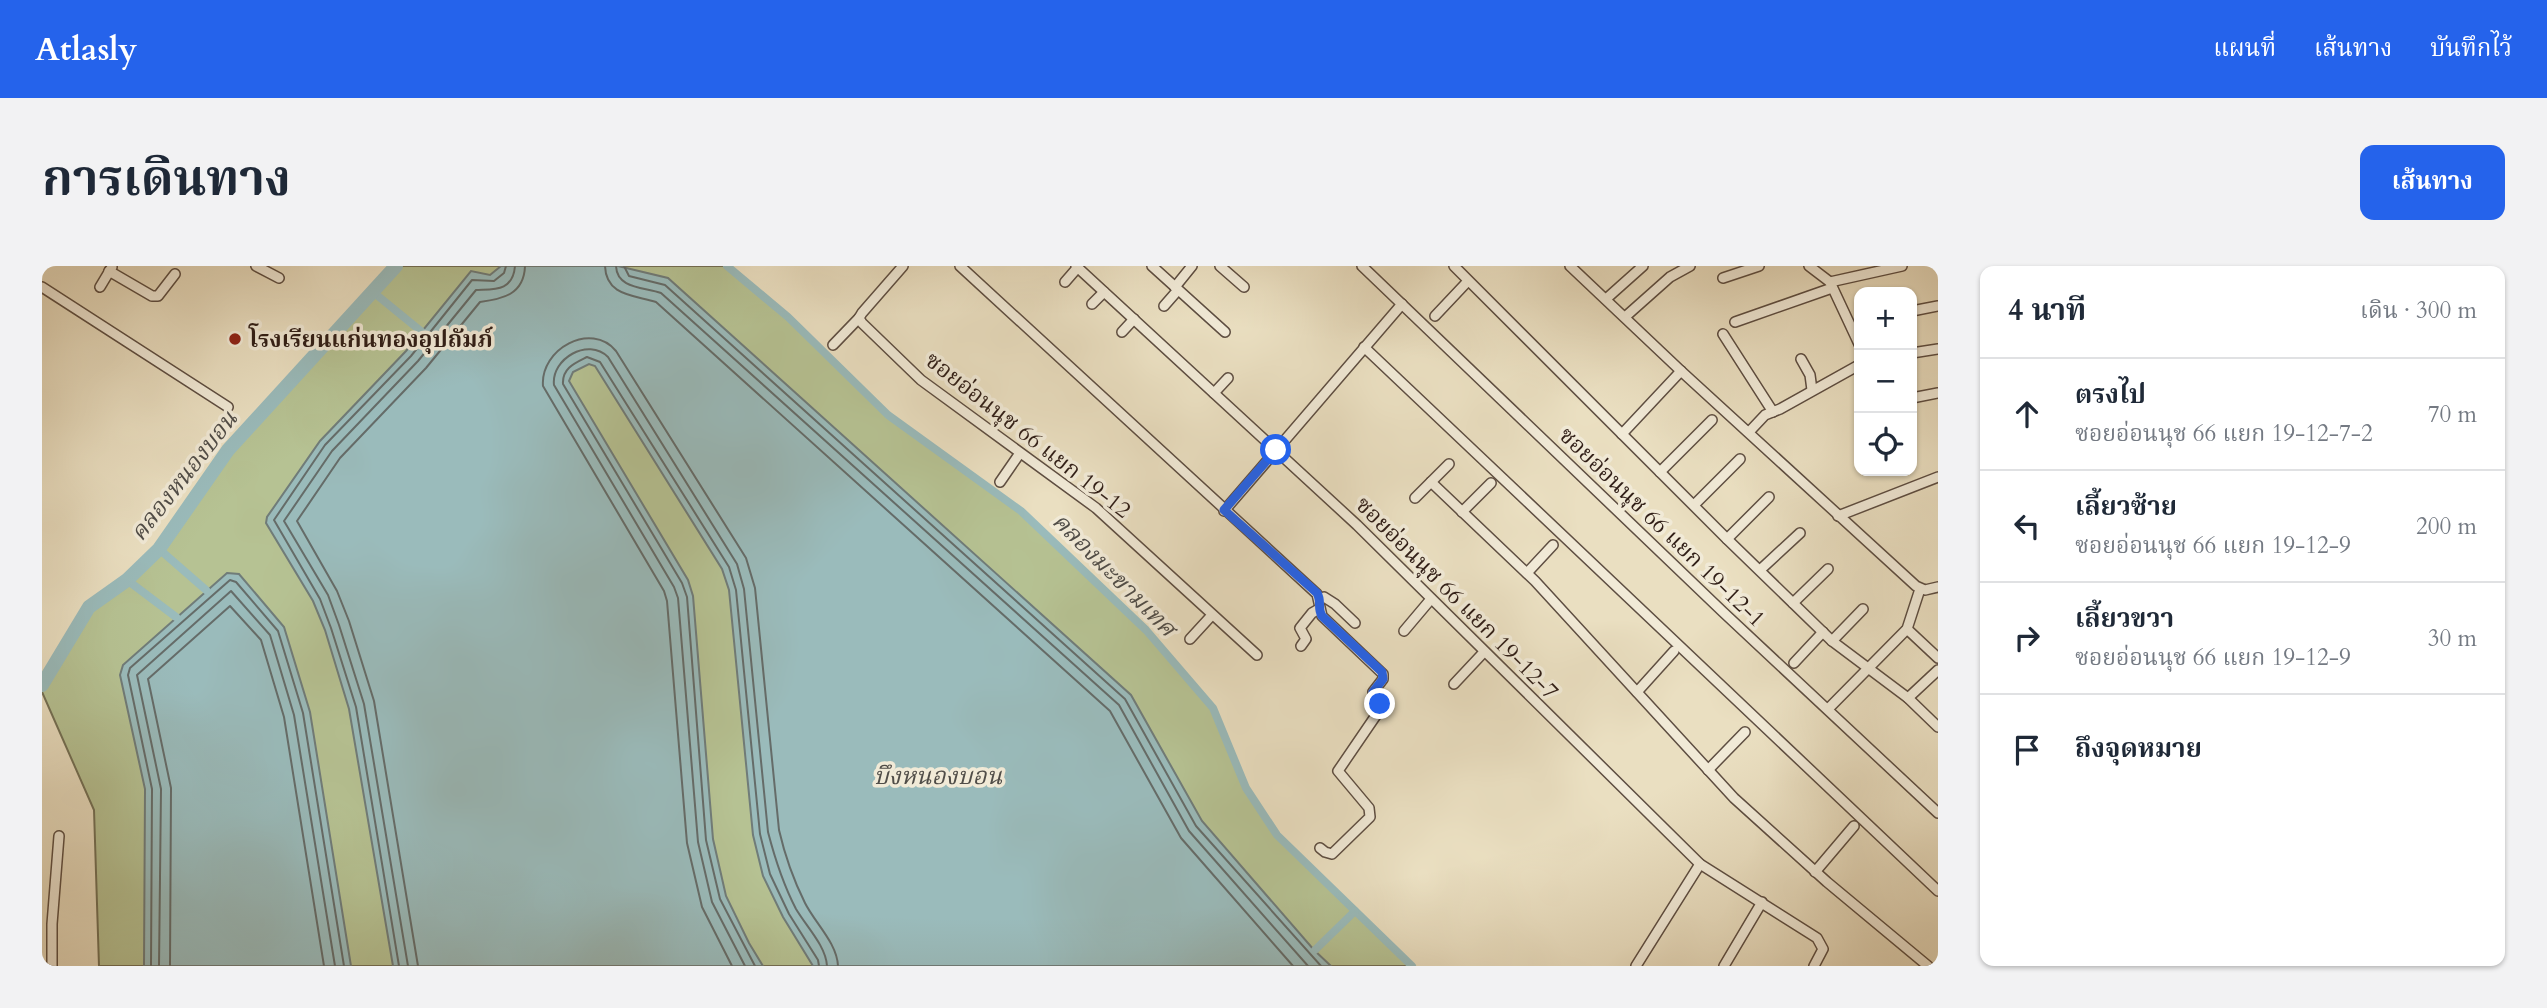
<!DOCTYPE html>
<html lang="th">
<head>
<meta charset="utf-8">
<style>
  body { margin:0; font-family:Cardo,"Noto Serif Thai",serif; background:#f2f2f3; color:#1f2937 }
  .controls { position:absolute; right:21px; top:21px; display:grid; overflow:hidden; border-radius:14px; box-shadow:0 2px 5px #0004 }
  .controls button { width:63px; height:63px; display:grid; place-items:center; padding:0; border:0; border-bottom:2px solid #e0e1e3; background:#fff; color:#1f2937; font:35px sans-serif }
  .stop { position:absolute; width:21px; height:21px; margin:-16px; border:5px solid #2563eb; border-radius:50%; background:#fff }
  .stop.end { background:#2563eb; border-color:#fff; box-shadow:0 2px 7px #0008 }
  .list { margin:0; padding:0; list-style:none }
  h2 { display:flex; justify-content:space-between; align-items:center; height:91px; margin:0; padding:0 28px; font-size:30px }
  h2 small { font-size:23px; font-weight:400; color:#747a83 }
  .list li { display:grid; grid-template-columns:46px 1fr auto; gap:21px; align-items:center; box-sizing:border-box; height:112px; padding:0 28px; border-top:2px solid #e0e1e3 }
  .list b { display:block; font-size:26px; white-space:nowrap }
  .list p { margin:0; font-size:23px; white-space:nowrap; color:#747a83 }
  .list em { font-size:23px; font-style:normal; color:#747a83 }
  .icon { flex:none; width:38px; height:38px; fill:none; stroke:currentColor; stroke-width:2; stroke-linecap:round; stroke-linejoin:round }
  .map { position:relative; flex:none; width:1896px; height:700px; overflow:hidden; border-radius:14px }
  header { display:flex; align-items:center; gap:42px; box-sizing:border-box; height:98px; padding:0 35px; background:#2563eb; color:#fff }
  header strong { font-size:33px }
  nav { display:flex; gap:38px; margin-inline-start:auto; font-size:24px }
  .intro { display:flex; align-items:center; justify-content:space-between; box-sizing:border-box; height:168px; padding:0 42px }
  h1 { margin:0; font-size:49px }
  .button { padding:18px 32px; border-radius:14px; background:#2563eb; color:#fff; font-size:24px; font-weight:700 }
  main { display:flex; gap:42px; padding:0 42px }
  aside { flex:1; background:#fff; border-radius:14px; box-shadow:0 2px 5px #0004 }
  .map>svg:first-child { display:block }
  .green { fill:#b6c293; stroke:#737055; stroke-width:2 }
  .water { fill:#9abbbb; stroke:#707c79; stroke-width:2 }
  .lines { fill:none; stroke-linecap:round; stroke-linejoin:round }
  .shore { stroke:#656c69; stroke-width:2 }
  .canal { stroke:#9abbbb; stroke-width:8 }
  .river { stroke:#9abbbb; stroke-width:14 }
  .minor-casing { stroke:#5e4e42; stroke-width:12 }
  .minor { stroke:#f1ead7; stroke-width:9 }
  .route { stroke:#2563eb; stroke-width:9 }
  .poi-dot { fill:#8f2418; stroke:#f1ead7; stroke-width:2.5 }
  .labels { text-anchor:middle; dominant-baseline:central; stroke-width:7; stroke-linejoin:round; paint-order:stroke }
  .poi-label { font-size:23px; font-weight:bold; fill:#301e17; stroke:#f1ead7; text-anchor:start }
  .street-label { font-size:23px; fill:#301e17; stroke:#f1ead7 }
  .water-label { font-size:24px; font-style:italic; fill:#504d48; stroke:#f1ead7 }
</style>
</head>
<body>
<header>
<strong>Atlasly</strong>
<nav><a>แผนที่</a><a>เส้นทาง</a><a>บันทึกไว้</a></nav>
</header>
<div class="intro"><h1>การเดินทาง</h1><a class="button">เส้นทาง</a></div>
<main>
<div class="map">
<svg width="1896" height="700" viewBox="0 0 1896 700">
  <rect width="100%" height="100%" fill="#eadfc1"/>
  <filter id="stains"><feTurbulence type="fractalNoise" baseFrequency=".00286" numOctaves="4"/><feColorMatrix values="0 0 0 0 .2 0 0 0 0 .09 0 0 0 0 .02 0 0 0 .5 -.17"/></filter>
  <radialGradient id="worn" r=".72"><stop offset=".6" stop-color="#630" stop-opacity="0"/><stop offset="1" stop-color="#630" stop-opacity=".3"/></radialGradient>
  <!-- green -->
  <path class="green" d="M354 0H685L746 51 846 149 979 245 1104 364 1171 442 1204 522 1235 569 1370 700H57L52 544 0 426V419L47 341 85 314 117 283 186 184Z"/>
  <!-- water -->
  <g class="water">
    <path d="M459 0H576L626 12 1089 429 1160 555 1272 684 1289 700H771L741 651 721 610 711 569 687 324 680 303 553 100 547 98 531 106 527 115 646 314 651 330 671 573 684 630 707 677 721 700H351L307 443 283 364 271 335 224 257 225 251 278 175 364 85 429 5 448 9Z"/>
    <path d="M185 307 197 308 242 361 268 446 309 700H102L103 523 78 409 81 399Z"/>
  </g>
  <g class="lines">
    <!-- shore -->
    <g class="shore">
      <path d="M563 0C564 30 592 29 614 36L1068 445 1139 572 1251 700"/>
      <path d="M574 0C575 23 602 21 619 27L1077 439 1147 565 1266 700"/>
      <path d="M582 0 587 10 623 19 1083 433 1154 560 1279 700"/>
      <path d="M109 700 110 523 86 409 88 402 188 314 194 316 236 365 261 447 302 700"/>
      <path d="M117 700 119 523 95 409 189 325 228 369 252 449 293 700"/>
      <path d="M128 700 129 522 106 413 188 340 219 374 242 451 282 700"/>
      <path d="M357 700 314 441 289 362 278 333 232 254 283 179 369 90 430 14 452 15 462 7 464 0"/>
      <path d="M366 700 322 438 297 359 286 329 242 255 290 185 376 95 434 24C451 23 471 26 473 0"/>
      <path d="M376 700 332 435 307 355 295 325 255 255 298 192 384 102 438 36C460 33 482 29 483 0"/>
      <path d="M690 700 660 641 645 577 625 335 622 325 501 120C498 83 549 55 574 85L704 292 713 322 737 564C743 590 751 613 763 637 773 657 795 677 796 700"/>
      <path d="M703 700 670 636 656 576 636 332 632 321 512 119C509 93 546 71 566 91L695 298 702 323 726 566C733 593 741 618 754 643 764 660 784 680 785 700"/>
      <path d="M713 700 678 633 664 574 645 331 640 317 521 118C520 102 533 97 545 91L558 96 687 301 694 324 718 568 728 608 747 648 776 694 777 700"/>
    </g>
    <!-- canal -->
    <g class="canal">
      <path d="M685 0 746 51 846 149 979 245 1104 364 1171 442 1204 522 1235 569 1370 700"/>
      <path d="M331 26 380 66"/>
      <path d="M117 283 164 324"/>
      <path d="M85 314 134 351"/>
      <path d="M1273 684 1313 645"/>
    </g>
    <!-- river -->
    <path class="river" d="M0 419 47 341 85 314 117 283 186 184 354 0"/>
    <!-- minor casing -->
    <g class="minor-casing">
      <g id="minor">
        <path d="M214 0 237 12"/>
        <path d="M861 0 820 47 817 52 820 57 879 114 1054 242 1215 389"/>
        <path d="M918 0 1275 328 1280 350 1341 408V413L1331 426 1339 442 1296 505 1327 542 1328 551 1290 588 1283 586 1278 582"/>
        <path d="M1034 0 1315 259 1658 598 1775 672 1781 683 1772 700"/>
        <path d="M1110 0 1183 66"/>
        <path d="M1178 0 1202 21"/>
        <path d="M1320 0 1681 346 1896 547"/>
        <path d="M1412 0 1685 273 1790 375 1866 432 1896 461"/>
        <path d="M1528 0 1639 105 1874 320 1883 324 1896 321"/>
        <path d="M1767 0 1788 16 1817 78"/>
        <path d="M67 5 110 30H116L133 8"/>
        <path d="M1681 12 1717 0"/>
        <path d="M1023 16 1036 1"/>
        <path d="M1788 16 1860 0"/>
        <path d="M0 21 186 141"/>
        <path d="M58 21 70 1"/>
        <path d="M1133 21 1150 0"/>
        <path d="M1564 33 1601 0"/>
        <path d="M1050 38 1062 26"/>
        <path d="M1122 40 1136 24"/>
        <path d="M1870 45 1896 40"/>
        <path d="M1393 50 1426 15"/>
        <path d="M1583 51 1628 11 1648 0"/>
        <path d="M1693 56 1790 22"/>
        <path d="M1080 66 1092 53"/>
        <path d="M1681 68 1731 146"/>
        <path d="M791 79 817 52"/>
        <path d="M1322 81 1896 625"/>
        <path d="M1870 87 1896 83"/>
        <path d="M1759 93 1768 109 1770 124"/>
        <path d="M1172 127 1186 112"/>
        <path d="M1870 132 1896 127"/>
        <path d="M1707 166 1723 149 1738 143 1817 99"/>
        <path d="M1580 168 1639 105"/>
        <path d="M1618 206 1670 154"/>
        <path d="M958 216 978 187"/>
        <path d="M1389 216 1493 315 1692 532 1785 616 1886 700"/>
        <path d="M1373 232 1407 198"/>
        <path d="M1652 239 1698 193"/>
        <path d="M1182 245 1360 38"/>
        <path d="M1420 246 1449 217"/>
        <path d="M1796 250 1896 211"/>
        <path d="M1685 273 1727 231"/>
        <path d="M1718 304 1758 267"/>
        <path d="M1485 307 1511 279"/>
        <path d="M1278 332 1282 331 1293 338 1313 357"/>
        <path d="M1751 337 1786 303"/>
        <path d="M1865 363 1896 392"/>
        <path d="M1362 365 1389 333"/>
        <path d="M1148 373 1170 349"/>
        <path d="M1790 375 1821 343"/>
        <path d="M1259 380 1264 373 1258 362 1270 347 1277 343"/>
        <path d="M1752 397 1781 366"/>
        <path d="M1412 418 1442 386"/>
        <path d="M1595 426 1632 385"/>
        <path d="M1866 432 1896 404"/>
        <path d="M1786 443 1865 363 1878 323"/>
        <path d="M1666 504 1703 466"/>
        <path d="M1773 606 1812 560"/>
        <path d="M10 700V658L17 570"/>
        <path d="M1594 700 1658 598"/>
        <path d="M1682 700 1720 636"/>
      </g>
    </g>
    <!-- minor -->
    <use href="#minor" class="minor"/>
  </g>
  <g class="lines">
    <!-- route -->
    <path class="route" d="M1234 184 1182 244 1275 327C1280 335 1275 342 1280 350L1340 406 1341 413 1331 426 1338 438"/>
  </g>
  <!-- markers -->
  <circle class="poi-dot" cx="193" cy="73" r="7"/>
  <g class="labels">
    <!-- poi labels -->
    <g class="poi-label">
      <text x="207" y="73">โรงเรียนแก่นทองอุปถัมภ์</text>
    </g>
    <!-- street labels -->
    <g class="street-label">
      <text transform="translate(986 169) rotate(38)">ซอยอ่อนนุช 66 แยก 19-12</text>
      <text transform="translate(1620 261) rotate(44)">ซอยอ่อนนุช 66 แยก 19-12-1</text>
      <text transform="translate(1415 332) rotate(45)">ซอยอ่อนนุช 66 แยก 19-12-7</text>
    </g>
    <!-- water labels -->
    <g class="water-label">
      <text transform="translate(142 210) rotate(-52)">คลองหนองบอน</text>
      <text transform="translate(1072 309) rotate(45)">คลองมะขามเทศ</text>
      <text x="896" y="510">บึงหนองบอน</text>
    </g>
  </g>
  <rect width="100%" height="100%" filter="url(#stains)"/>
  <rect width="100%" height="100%" fill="url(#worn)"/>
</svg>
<div class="controls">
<button>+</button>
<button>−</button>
<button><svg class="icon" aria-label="locate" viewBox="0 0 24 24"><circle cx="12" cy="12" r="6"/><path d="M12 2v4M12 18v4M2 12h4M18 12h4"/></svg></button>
</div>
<div class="stop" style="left:1234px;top:184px"></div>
<div class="stop end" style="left:1338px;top:438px"></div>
</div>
<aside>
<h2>4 นาที<small>เดิน · 300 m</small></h2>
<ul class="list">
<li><svg class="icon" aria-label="ahead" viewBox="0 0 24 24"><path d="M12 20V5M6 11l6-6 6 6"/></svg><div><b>ตรงไป</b><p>ซอยอ่อนนุช 66 แยก 19-12-7-2</p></div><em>70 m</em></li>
<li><svg class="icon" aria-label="left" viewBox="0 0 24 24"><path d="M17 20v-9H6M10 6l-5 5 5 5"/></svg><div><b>เลี้ยวซ้าย</b><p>ซอยอ่อนนุช 66 แยก 19-12-9</p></div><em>200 m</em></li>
<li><svg class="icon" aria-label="right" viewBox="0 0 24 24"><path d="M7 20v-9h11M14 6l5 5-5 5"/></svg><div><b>เลี้ยวขวา</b><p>ซอยอ่อนนุช 66 แยก 19-12-9</p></div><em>30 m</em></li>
<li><svg class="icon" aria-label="arrive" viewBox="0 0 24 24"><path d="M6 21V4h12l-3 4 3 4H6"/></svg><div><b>ถึงจุดหมาย</b></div></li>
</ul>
</aside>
</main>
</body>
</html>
